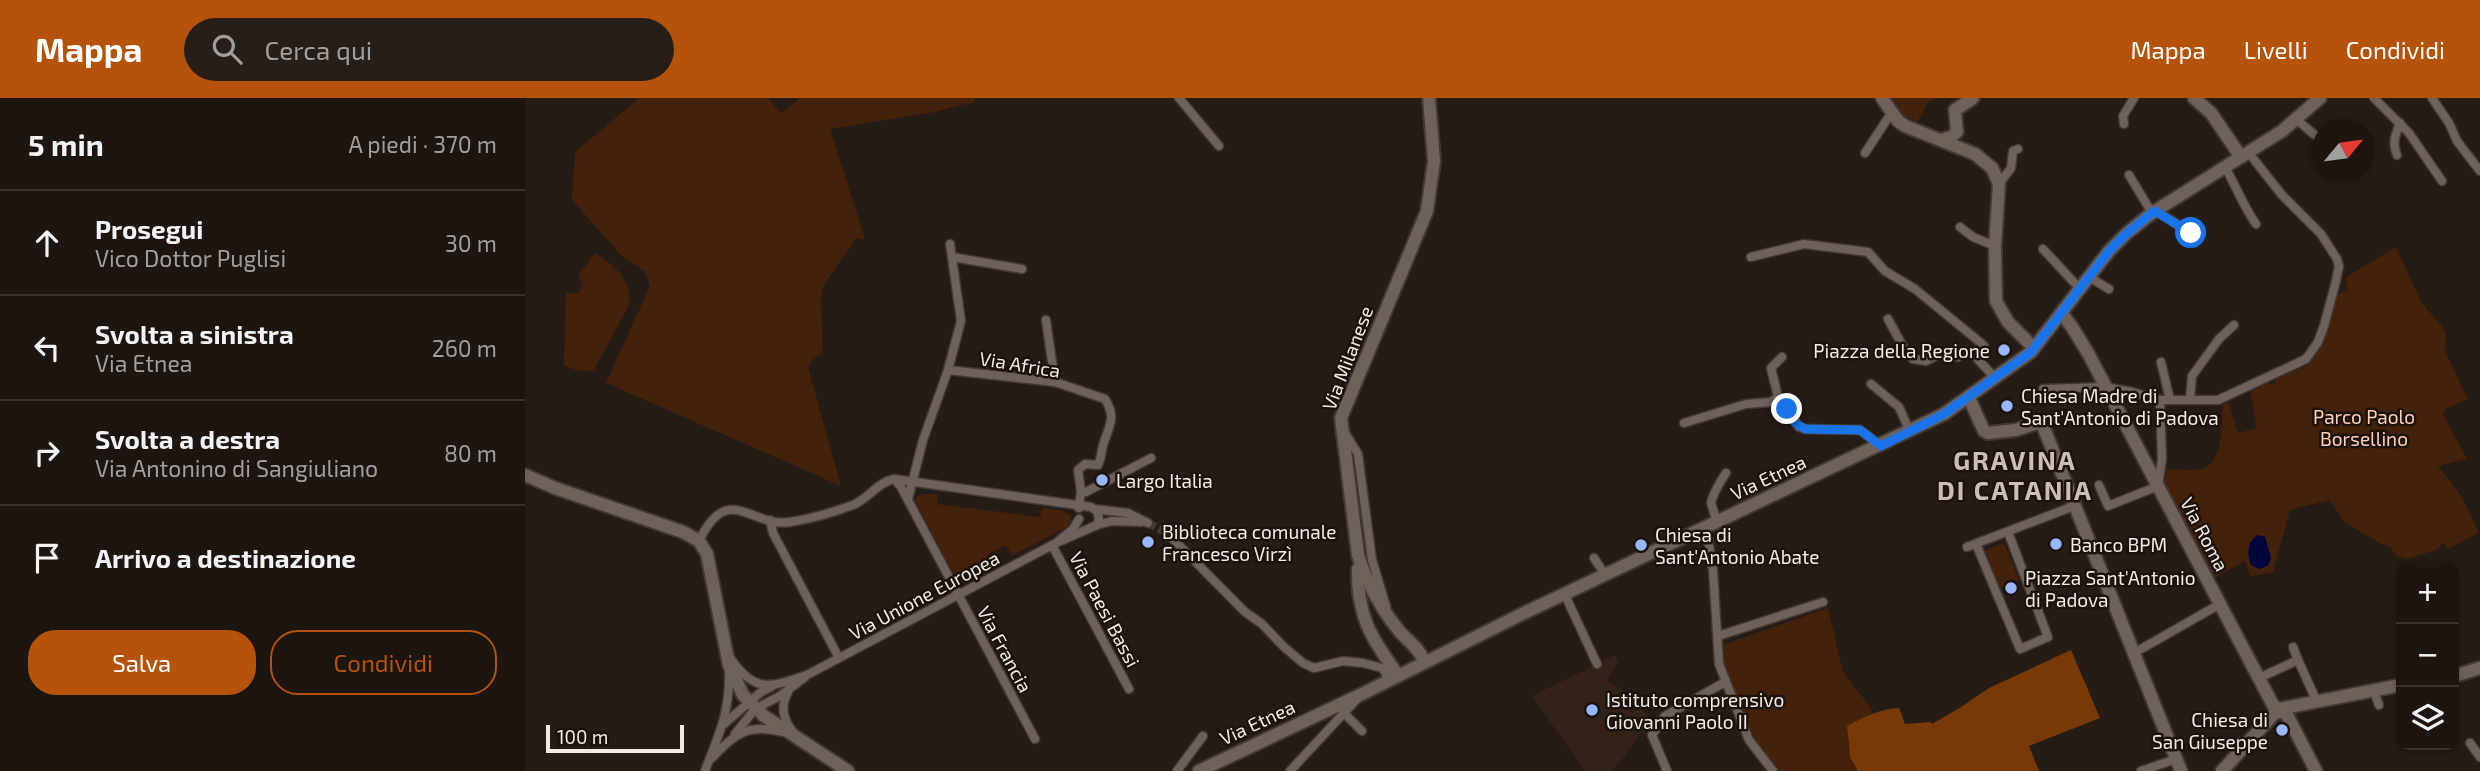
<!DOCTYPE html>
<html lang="it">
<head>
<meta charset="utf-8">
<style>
  body { margin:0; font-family:"Exo 2",sans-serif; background:#251e19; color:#f1f3f6 }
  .controls { position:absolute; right:21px; bottom:21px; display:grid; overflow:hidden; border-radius:14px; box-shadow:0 2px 5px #0004 }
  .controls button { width:63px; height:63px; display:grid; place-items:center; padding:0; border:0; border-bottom:2px solid #3a3430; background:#1c1510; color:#f1f3f6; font:35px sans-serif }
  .compass { position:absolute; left:1787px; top:21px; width:63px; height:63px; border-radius:50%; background:#1c1510; box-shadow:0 2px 5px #0004; rotate:61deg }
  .scale { position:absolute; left:21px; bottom:18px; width:138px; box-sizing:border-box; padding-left:7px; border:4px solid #f3ebe7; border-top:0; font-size:19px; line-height:24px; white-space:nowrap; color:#f3ebe7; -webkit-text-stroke:5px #1d130d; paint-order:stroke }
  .stop { position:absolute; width:21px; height:21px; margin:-16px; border:5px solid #1a73e8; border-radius:50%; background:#fff }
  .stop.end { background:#1a73e8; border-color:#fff; box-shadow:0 2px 7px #0008 }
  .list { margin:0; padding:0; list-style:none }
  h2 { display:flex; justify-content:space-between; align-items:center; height:91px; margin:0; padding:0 28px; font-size:30px }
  h2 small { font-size:23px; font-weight:400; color:#a09f9f }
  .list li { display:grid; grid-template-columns:46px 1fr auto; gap:21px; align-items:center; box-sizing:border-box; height:105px; padding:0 28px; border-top:2px solid #3a3430 }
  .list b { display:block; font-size:26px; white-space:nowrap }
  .list p { margin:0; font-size:23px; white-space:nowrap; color:#a09f9f }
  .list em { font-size:23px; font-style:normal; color:#a09f9f }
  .actions { display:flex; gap:14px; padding:21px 28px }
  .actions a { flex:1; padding:16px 0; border:2px solid #b45309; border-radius:28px; text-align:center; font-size:24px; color:#b45309 }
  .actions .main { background:#b45309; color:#fff }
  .icon { flex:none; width:38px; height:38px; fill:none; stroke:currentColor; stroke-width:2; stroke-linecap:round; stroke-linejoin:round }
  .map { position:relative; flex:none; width:1955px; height:673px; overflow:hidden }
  header { display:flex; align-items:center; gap:42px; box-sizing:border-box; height:98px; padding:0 35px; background:#b45309; color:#fff }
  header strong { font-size:33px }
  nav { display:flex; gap:38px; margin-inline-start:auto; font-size:24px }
  .search { width:490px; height:63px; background:#251e19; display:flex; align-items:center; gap:18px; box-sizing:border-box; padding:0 24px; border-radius:38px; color:#a09f9f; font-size:26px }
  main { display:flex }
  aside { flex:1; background:#1c1510 }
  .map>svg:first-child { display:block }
  .built { fill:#322218 }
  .green { fill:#43210b }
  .forest { fill:#783908 }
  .water { fill:#01053c }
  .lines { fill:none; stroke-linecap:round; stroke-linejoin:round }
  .street-tunnel { stroke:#453b35; stroke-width:8; stroke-dasharray:8 4; stroke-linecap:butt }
  .street-casing { stroke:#413835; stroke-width:11 }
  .secondary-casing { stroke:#413835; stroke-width:16 }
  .street { stroke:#6e615a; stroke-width:8 }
  .secondary { stroke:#6e615a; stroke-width:12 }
  .route { stroke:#1a73e8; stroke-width:9 }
  .poi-dot { fill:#96b6fd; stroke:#1d130d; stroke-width:2.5 }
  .labels { text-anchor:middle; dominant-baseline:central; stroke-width:5; stroke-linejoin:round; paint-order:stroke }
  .poi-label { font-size:19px; fill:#f3ebe7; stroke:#1d130d; text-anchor:start }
  .street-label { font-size:19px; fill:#f3ebe7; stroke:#1d130d }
  .park-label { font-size:19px; fill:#ffd0b6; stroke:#1d130d }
  .district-label { font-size:26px; font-weight:bold; letter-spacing:2px; fill:#ccbdb5; stroke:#1d130d }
</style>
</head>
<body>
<header>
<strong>Mappa</strong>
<div class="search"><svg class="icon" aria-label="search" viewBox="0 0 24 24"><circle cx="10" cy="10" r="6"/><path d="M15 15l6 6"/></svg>Cerca qui</div>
<nav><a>Mappa</a><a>Livelli</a><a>Condividi</a></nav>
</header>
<main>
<aside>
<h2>5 min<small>A piedi · 370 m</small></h2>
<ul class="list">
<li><svg class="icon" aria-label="ahead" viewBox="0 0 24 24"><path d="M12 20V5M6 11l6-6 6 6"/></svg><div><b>Prosegui</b><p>Vico Dottor Puglisi</p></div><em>30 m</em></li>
<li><svg class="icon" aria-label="left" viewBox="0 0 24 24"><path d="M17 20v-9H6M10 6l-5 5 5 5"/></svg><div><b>Svolta a sinistra</b><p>Via Etnea</p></div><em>260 m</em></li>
<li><svg class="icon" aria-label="right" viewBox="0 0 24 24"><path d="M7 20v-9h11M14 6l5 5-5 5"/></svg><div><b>Svolta a destra</b><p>Via Antonino di Sangiuliano</p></div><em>80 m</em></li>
<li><svg class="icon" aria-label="arrive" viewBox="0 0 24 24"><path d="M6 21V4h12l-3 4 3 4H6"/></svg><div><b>Arrivo a destinazione</b></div></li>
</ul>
<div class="actions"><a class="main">Salva</a><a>Condividi</a></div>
</aside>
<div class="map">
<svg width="1955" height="673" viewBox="0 0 1955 673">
  <rect width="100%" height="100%" fill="#261c16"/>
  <!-- built -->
  <path class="built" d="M1090 557 1094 564 1082 583 1111 599 1125 624 1088 673H1060L1007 598Z"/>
  <!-- green -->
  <g class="green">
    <path d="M114 0H243L256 15 275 0H450L449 4 405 15 305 31 340 141 332 140 299 186 296 200 298 256 289 260 283 269 316 388 81 285 125 188 120 174 97 158 47 102 50 54Z"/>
    <path d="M1366 0H1412L1403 5 1392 24 1376 16Z"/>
    <path d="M1871 149 1896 204 1919 231 1921 237 1920 253 1943 301 1920 311 1918 316 1942 361 1913 368 1937 399 1954 435 1923 451 1918 445 1911 452 1882 461 1872 458 1864 448 1856 446 1820 424 1804 402 1765 412 1748 474 1725 478 1720 463 1687 481 1683 474 1685 469 1683 464 1677 463 1639 391 1641 371C1652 371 1664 373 1675 371 1699 367 1697 325 1697 306L1704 305 1713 335 1732 330 1725 292 1735 290 1734 288 1743 284 1746 286 1751 285V280L1784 267 1797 247 1809 198 1823 192 1820 180Z"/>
    <path d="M70 155C88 165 108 184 104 207L69 272C60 275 47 271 39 267L41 194 53 196 58 187 53 178Z"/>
    <path d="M399 396H413L412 406 515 419 517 410 538 413 546 418V423L543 428 487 458 481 447 462 457 467 468 434 486 390 403 392 398Z"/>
    <path d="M1479 445 1494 482 1472 491 1457 454Z"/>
    <path d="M1303 510 1318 574 1344 607 1347 615 1322 629 1325 659 1333 673H1253C1224 636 1200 596 1197 547Z"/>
  </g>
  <!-- forest -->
  <path class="forest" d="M1546 552 1575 620 1504 648 1514 673H1333L1325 659 1322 628C1339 619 1354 611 1374 610L1380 626 1406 624 1407 626 1436 609 1464 590Z"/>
  <!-- water -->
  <path class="water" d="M1733 437 1740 439 1746 460 1743 468 1734 471 1726 467C1722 456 1721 445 1733 437Z"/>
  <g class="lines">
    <!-- street-tunnel -->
    <path class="street-tunnel" d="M623 425 642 435"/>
    <!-- street casing -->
    <g class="street-casing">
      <g id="street">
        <path d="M654 0 694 48"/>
        <path d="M1849 0 1884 35 1917 83"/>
        <path d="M1907 0 1924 25 1932 43 1955 73"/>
        <path d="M1771 21 1798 44"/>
        <path d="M1599 26 1598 18 1609 0"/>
        <path d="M1340 55 1367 14"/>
        <path d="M1872 57C1867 44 1870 38 1875 25"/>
        <path d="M1700 69C1711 88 1718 108 1731 126"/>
        <path d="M1604 77 1627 115"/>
        <path d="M1474 86 1486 70 1488 53 1493 51"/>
        <path d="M1631 113 1666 135"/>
        <path d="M1435 129 1448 139 1470 148"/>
        <path d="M1518 151 1555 191"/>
        <path d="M427 159 497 171"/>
        <path d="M1226 159 1279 146 1343 154 1360 173 1390 191 1456 245 1459 248 1450 258"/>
        <path d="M1564 179 1584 191"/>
        <path d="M1363 221 1381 254 1388 261 1401 263 1415 256 1433 259 1441 253 1450 258 1470 280"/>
        <path d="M521 222 530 284"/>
        <path d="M1257 259 1246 270 1253 299 1274 329 1281 331 1335 332 1356 348"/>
        <path d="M1636 264 1645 302"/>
        <path d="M423 272 530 284 580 301C591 318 585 327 579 344 576 352 577 359 573 367L560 366 553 372 556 393 554 410"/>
        <path d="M1346 286 1374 309 1385 334"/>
        <path d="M1518 291 1580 289 1607 294 1635 302H1693L1781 261 1793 244 1799 228 1811 183 1814 168 1812 161 1796 136 1757 97 1723 54"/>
        <path d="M1665 302 1667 278 1694 241 1709 227"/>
        <path d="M1159 325 1221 306 1246 304 1253 299"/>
        <path d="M820 335 833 356 847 462 861 508"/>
        <path d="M370 382 376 389 510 641"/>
        <path d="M1574 387 1583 408 1633 388 1637 361 1635 302"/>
        <path d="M556 393 561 394 626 360"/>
        <path d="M383 401 398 342 423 272 436 223 425 146"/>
        <path d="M569 411 603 415 623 425"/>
        <path d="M245 422 248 435 314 560"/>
        <path d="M1192 424 1186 405C1188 396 1196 382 1201 375"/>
        <path d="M572 427 587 423 616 424"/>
        <path d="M1181 429 1188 472 1194 566 1224 642 1248 673"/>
        <path d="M642 435 719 513 737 526 759 549 778 565 789 570 818 563 838 565 857 570 861 575V582"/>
        <path d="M174 443C204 382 225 430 265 424 285 421 309 414 328 407 343 401 353 384 369 381L566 409 572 413 574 421 572 427 531 445"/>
        <path d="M1451 446 1495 551 1523 539 1483 434"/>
        <path d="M527 447 604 591"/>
        <path d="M1442 449 1549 408"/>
        <path d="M1069 460 1081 478"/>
        <path d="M1040 497 1072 566"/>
        <path d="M1193 538 1298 504"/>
        <path d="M1768 549 1773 562"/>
        <path d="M1609 555 1695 506"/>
        <path d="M206 561C230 596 246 589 282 577L531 445 548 431 554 421"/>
        <path d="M1734 580 1773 562 1792 604"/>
        <path d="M1848 591 1854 607"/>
        <path d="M263 594C255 609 258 621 268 634"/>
        <path d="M819 615 837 633"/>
        <path d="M199 626 236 594 246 589"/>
        <path d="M210 636 230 611 255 598 280 579"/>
        <path d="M1945 645 1955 659"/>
        <path d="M187 660C209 636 223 625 257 634"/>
        <path d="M180 673C195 633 205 615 204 572"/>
        <path d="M652 673 678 638"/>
        <path d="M765 673 832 601"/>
        <path d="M1142 673 1127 637 1140 618 1200 584"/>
        <path d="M1616 673 1651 661"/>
      </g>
    </g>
    <!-- secondary casing -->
    <g class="secondary-casing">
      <g id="secondary">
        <path d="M1357 0 1373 23 1380 28 1450 56 1467 70 1474 86 1470 148 1471 203 1483 224 1509 250"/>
        <path d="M1669 0 1686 15 1716 59"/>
        <path d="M1416 42 1426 39 1432 34 1430 12 1448 0"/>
        <path d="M1537 216 1547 229 1563 255 1748 607 1762 617 1791 673"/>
        <path d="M1444 300 1459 333 1463 335 1491 332 1512 325 1518 328 1656 673"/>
        <path d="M0 377 30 390 158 434 174 443 182 456 204 567 218 597 239 618 323 673"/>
        <path d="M833 471C832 518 846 540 873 577"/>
        <path d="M899 563C894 550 884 544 875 534 856 511 842 485 833 457L816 320 902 113 909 63 904 0"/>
        <path d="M1929 578 1955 570"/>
        <path d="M674 673 835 597 997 516 1419 316 1506 254 1584 153 1602 135 1627 115 1757 33 1795 0"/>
        <path d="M1697 673 1748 617 1759 610 1876 587"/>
      </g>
    </g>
    <!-- street -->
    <use href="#street" class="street"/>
    <!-- secondary -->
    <use href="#secondary" class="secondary"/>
  </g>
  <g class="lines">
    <!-- route -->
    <path class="route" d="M1262 311C1267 321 1270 327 1281 331L1335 332 1356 348 1419 316 1506 254 1584 153 1602 135 1627 115 1630 113 1666 135"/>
  </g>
  <!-- markers -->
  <g class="poi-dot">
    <circle cx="1479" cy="252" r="7"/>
    <circle cx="1482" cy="308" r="7"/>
    <circle cx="577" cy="382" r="7"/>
    <circle cx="623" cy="444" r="7"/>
    <circle cx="1531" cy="446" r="7"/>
    <circle cx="1116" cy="447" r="7"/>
    <circle cx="1486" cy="490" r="7"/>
    <circle cx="1067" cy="612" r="7"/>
    <circle cx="1757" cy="632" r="7"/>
  </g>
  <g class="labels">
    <!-- poi labels -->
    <g class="poi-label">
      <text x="1465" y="252" text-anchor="end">Piazza della Regione</text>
      <text x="1496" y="297">Chiesa Madre di<tspan x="1496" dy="22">Sant'Antonio di Padova</tspan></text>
      <text x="591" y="382">Largo Italia</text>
      <text x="637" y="433">Biblioteca comunale<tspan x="637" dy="22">Francesco Virzì</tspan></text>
      <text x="1130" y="436">Chiesa di<tspan x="1130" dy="22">Sant'Antonio Abate</tspan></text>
      <text x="1545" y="446">Banco BPM</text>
      <text x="1500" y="479">Piazza Sant'Antonio<tspan x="1500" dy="22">di Padova</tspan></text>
      <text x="1081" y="601">Istituto comprensivo<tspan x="1081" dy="22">Giovanni Paolo II</tspan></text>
      <text x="1743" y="621" text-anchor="end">Chiesa di<tspan x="1743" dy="22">San Giuseppe</tspan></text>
    </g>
    <!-- street labels -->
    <g class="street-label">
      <text transform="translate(822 260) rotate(-69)">Via Milanese</text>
      <text transform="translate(495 266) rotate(9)">Via Africa</text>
      <text transform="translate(1243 379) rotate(-25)">Via Etnea</text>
      <text transform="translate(1680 436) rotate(62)">Via Roma</text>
      <text transform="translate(399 497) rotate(-28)">Via Unione Europea</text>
      <text transform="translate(580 511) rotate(62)">Via Paesi Bassi</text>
      <text transform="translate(480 551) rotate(62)">Via Francia</text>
      <text transform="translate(732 624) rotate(-25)">Via Etnea</text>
    </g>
    <!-- park labels -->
    <g class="park-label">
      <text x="1839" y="318">Parco Paolo<tspan x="1839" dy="22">Borsellino</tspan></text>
    </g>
    <!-- district labels -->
    <g class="district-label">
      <text x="1490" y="361">GRAVINA<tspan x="1490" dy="30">DI CATANIA</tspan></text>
    </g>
  </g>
</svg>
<div class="controls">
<button>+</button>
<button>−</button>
<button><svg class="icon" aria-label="layers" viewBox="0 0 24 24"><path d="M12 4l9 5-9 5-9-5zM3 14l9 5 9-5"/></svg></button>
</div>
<svg class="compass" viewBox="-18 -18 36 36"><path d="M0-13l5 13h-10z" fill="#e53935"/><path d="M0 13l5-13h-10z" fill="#a09f9f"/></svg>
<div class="scale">100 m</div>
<div class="stop" style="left:1666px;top:135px"></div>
<div class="stop end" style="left:1262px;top:311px"></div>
</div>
</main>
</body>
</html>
